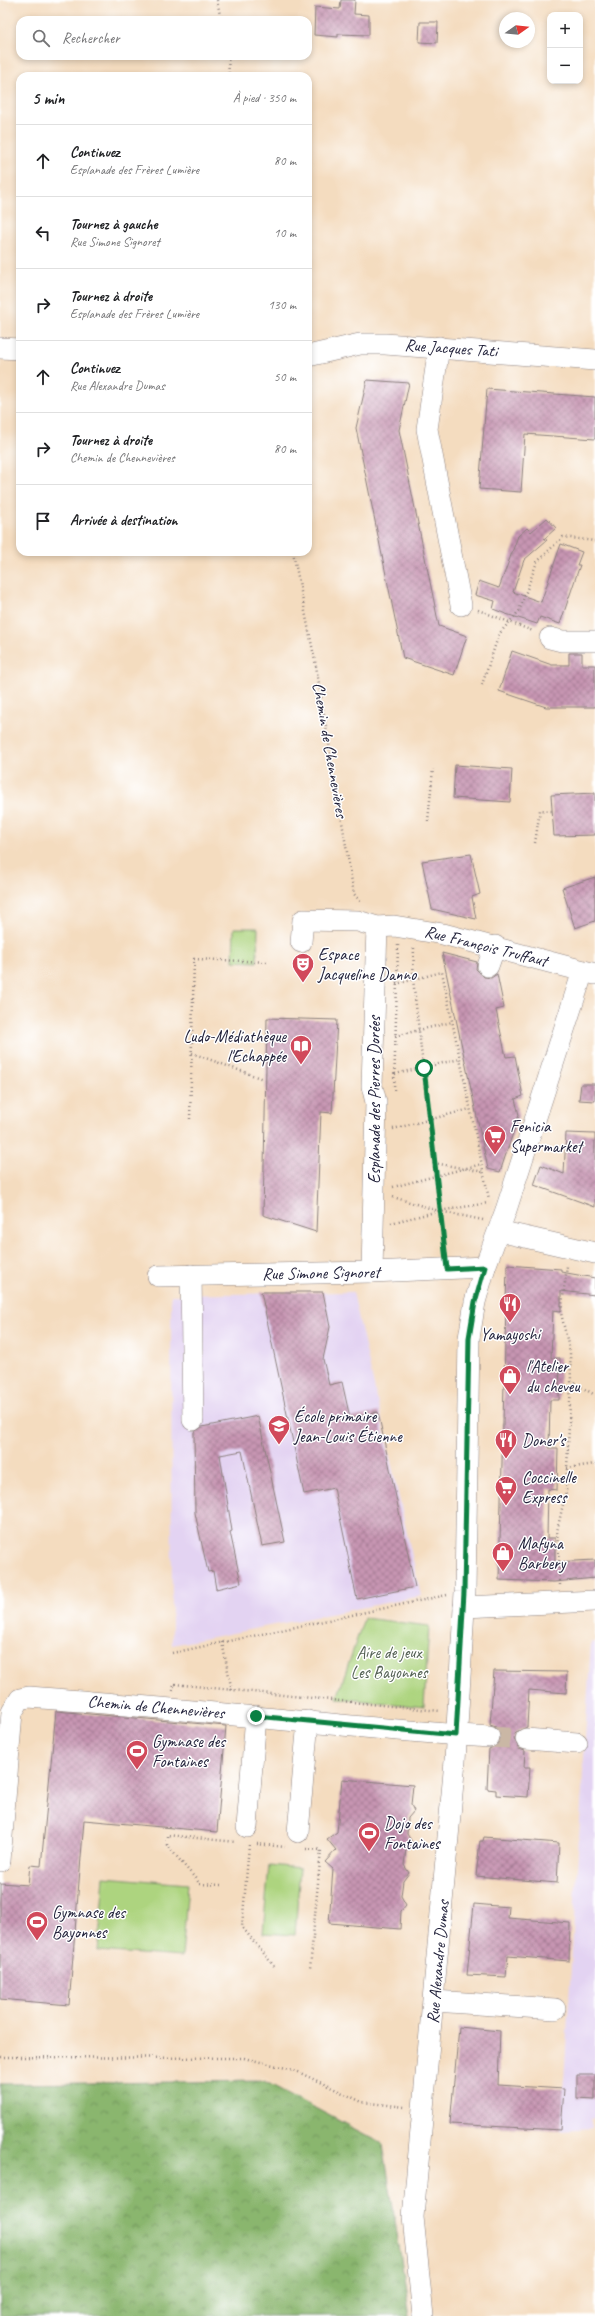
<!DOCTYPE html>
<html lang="fr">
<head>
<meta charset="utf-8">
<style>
  body { margin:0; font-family:Caveat,sans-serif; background:#f2f2f2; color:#202124 }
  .controls { position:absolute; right:12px; top:12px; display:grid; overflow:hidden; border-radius:8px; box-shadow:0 2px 6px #0003 }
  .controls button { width:36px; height:36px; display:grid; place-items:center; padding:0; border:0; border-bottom:1px solid #e0e0e0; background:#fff; color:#202124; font:20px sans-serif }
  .compass { position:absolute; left:499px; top:12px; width:36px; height:36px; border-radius:50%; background:#fff; box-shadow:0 2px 6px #0003; rotate:75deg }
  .stop { position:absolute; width:12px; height:12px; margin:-9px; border:3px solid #0b8043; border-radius:50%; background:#fff }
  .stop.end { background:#0b8043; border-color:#fff; box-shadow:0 1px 4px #0008 }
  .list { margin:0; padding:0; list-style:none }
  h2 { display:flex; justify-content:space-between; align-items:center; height:52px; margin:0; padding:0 16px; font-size:17px }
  h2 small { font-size:13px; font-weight:400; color:#757577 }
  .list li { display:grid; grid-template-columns:26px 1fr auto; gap:12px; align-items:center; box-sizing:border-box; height:72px; padding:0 16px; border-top:1px solid #e0e0e0 }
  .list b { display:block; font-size:15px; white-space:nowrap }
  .list p { margin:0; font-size:13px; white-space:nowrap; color:#757577 }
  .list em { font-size:13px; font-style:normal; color:#757577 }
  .icon { flex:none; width:22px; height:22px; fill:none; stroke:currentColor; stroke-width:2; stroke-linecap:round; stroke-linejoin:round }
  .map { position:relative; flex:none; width:595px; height:2316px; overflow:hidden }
  .search { position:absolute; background:#fff; box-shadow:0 2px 6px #0003; left:16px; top:16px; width:296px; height:44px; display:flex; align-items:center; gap:10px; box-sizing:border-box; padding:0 14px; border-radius:12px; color:#757577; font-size:15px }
  .panel { position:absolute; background:#fff; box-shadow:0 2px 6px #0003; left:16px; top:72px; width:296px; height:484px; border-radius:12px }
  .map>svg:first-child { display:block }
  .built { fill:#e3d3f2 }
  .forest { fill:url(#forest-crowns); stroke:#566c54 }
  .park { fill:#add47f; stroke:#687b5d }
  .building { fill:url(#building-cross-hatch) }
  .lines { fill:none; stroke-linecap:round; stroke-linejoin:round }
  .minor-tunnel { stroke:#cab7a5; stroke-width:21; stroke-dasharray:21 10; stroke-linecap:butt }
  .minor-casing { stroke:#8b7f7d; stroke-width:22 }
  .path { stroke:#8b7f7d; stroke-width:2.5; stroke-dasharray:1 3; stroke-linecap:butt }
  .minor { stroke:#fff; stroke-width:21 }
  .route { stroke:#0b8043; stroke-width:5 }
  .labels { text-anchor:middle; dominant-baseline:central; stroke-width:3; stroke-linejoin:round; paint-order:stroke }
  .street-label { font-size:17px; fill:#22223b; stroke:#fff }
  .poi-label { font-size:17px; fill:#22223b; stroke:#fff; text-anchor:start }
  .park-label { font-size:17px; fill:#536053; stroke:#fff }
</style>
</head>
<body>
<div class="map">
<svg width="595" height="2316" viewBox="0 0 595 2316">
  <defs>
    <pattern id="forest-crowns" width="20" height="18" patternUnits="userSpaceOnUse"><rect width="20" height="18" fill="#8ab66e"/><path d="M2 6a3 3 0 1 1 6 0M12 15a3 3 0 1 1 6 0" fill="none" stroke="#70945c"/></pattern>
    <pattern id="building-cross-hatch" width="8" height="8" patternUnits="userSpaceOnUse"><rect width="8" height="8" fill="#c795b2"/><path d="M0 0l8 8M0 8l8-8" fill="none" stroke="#a17992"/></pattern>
  </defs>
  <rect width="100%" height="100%" fill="#fff"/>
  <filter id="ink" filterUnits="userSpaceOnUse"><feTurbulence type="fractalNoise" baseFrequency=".025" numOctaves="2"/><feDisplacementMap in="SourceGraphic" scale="8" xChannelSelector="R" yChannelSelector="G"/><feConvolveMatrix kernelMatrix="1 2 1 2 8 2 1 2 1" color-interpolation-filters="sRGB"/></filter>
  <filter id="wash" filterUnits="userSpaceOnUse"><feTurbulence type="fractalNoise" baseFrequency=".012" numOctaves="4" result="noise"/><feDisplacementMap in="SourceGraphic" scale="16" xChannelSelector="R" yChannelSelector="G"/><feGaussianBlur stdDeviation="0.9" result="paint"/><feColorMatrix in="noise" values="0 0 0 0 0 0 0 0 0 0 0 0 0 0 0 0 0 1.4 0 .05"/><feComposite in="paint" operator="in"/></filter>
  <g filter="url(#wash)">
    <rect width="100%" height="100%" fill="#f4dcbf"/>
    <!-- built -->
    <g class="built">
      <path d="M353 1292 421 1596 172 1645 171 1295Z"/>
      <path d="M591 1642 595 1643V2118L591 2119V2128L561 2130Z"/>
    </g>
    <!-- forest -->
    <path class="forest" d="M264 2081 383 2144 410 2316H0V2084Z"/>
    <!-- park -->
    <g class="park">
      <path d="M234 928H258L257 962 233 961Z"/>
      <path d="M364 1618 429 1626 424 1707 337 1698Z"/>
      <path d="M269 1865 300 1868 295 1935 263 1933Z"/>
      <path d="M104 1877 188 1884 182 1957 98 1951Z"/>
    </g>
    <g id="blocks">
      <!-- building -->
      <g class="building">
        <path d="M341 0H355L354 14 369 15V35L338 34V37L314 35 315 7 340 9Z"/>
        <path d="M420 22H438L437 43 419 42Z"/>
        <path d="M367 380 409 383 399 430 439 626 467 636 454 675 403 658 356 428Z"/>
        <path d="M487 389 595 397V439L525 434 521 492 479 489Z"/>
        <path d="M547 518 556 528 544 539 547 540 524 560 513 592 541 602 561 544 582 552 577 565H580L560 624 540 617 537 624 506 614 493 609 495 601 475 595 479 581 499 588 518 536 527 528 531 532Z"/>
        <path d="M512 651 552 665H569V653H582V665H595V707H546L499 691Z"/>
        <path d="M455 765 512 769 510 802 453 798Z"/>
        <path d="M595 793V835L554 836 551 795Z"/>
        <path d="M471 854 480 894 472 897 476 919 432 909 422 861Z"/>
        <path d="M595 877V921L575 928 562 888Z"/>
        <path d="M442 953 477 962 476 969 484 977 491 978 497 974 504 1008 496 1010 506 1057 515 1056 523 1096 515 1099 519 1115 500 1172 488 1169Z"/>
        <path d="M267 1018 337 1020 332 1113 321 1112 316 1232 263 1215Z"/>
        <path d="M581 1084H595V1101L579 1100Z"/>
        <path d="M566 1133 595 1134V1207L534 1185 541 1165 564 1174Z"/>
        <path d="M507 1265 561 1269V1272L595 1278V1295L561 1291V1311L553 1310 551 1358H560L559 1400H550L549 1448H558L557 1490 548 1489 547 1538H555V1562L595 1560V1578L554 1582 499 1580Z"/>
        <path d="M261 1292H323L330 1327 323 1359 329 1385 342 1382 350 1418 378 1412 415 1587 357 1599 334 1488 304 1494Z"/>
        <path d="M258 1416 285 1542 262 1546 242 1451 220 1455 232 1531 230 1532 241 1583 216 1589 213 1571 208 1572 195 1513 194 1432 202 1427Z"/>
        <path d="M494 1671 567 1672 566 1693 529 1690 527 1727 516 1732 514 1738 519 1749 525 1751 524 1767H530L528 1797 496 1795V1790L487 1789 489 1749 499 1744 501 1737 496 1727 490 1725Z"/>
        <path d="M56 1711 226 1726 217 1832 84 1820 69 2005 0 1999V1883L28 1885 30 1865 41 1866Z"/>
        <path d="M342 1779 413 1785 411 1805 414 1811 408 1818 407 1834 412 1842 406 1849 404 1865 409 1873 403 1881 401 1896 406 1905 401 1911 400 1929 329 1923 333 1869 325 1862 336 1850 327 1839 337 1832Z"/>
        <path d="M484 1837 559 1843 557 1883 476 1876 480 1841H483Z"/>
        <path d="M474 1904 509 1907 508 1918 570 1923 569 1961 508 1956 506 1977 467 1975Z"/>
        <path d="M459 2027 500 2031 498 2085 564 2089 561 2130 450 2124Z"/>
        <path d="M577 2075H595V2099L577 2098Z"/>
      </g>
    </g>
  </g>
  <g filter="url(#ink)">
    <use href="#blocks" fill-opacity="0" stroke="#8b7f7d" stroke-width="1"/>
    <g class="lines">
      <!-- minor-tunnel -->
      <path class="minor-tunnel" d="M489 1737 526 1739"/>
      <!-- minor casing -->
      <g class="minor-casing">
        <g id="minor">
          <path d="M439 347 427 429 461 605"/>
          <path d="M0 348 20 349"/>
          <path d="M308 356 360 344H385L595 360"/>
          <path d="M550 638 562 641H595"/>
          <path d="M301 942 303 920 358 921 377 927 394 926 443 934 595 974"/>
          <path d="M488 966 495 946"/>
          <path d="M499 1231 595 1253"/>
          <path d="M372 1272 376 1102 372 1086 377 927"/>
          <path d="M191 1275 193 1420"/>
          <path d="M158 1276 372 1272 485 1267"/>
          <path d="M464 1607 595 1601"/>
          <path d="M526 1739 577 1743"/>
          <path d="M247 1827 256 1716"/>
          <path d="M298 1832 308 1721"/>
          <path d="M0 1861 12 1712 20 1699 29 1697C183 1708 336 1727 489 1737"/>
          <path d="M434 2001 555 2009"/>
          <path d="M423 2316 413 2217 455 1761 465 1592 469 1338 475 1302 485 1267 506 1210 583 971"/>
        </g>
      </g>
      <!-- path -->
      <g class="path">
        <path d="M217 0 221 20"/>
        <path d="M228 56 229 76"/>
        <path d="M293 552 316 666 354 894 361 902"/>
        <path d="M478 610 533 631"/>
        <path d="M482 685 499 634 519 611 537 562 563 537 595 541"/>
        <path d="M428 821 433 769"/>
        <path d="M535 843 540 810 552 811"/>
        <path d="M414 948 413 979 444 1250"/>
        <path d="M396 984 442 972 489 1199"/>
        <path d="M395 1036 452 1022"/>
        <path d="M192 1053 263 1079"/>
        <path d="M395 1074 460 1059"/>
        <path d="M394 1090 398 945"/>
        <path d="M190 1119 194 959 269 962"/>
        <path d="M393 1129 470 1109"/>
        <path d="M434 1163 484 1172"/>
        <path d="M393 1187 482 1164"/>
        <path d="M393 1197 439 1211 483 1220"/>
        <path d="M391 1223 439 1211 488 1203"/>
        <path d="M571 1381 595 1395"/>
        <path d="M567 1468 595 1464"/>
        <path d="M560 1585 557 1531 566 1491 571 1381 570 1353 561 1313 567 1266"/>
        <path d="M222 1642 232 1691"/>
        <path d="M172 1653 447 1595"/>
        <path d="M173 1691 174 1684 440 1711"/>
        <path d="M257 1844 285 1847"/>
        <path d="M249 1845 242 1927 274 1966"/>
        <path d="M306 1849 321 1850 310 1969"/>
        <path d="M221 1885 200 1884 167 1845V1835L236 1842"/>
        <path d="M0 2057 244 2058 294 2070 362 2102 405 2107"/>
      </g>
      <!-- minor -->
      <use href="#minor" class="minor"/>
    </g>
  </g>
  <g class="lines" filter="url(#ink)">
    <!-- route -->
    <path class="route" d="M256 1716 456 1735 464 1592 469 1338 475 1302 485 1267 447 1269 424 1068"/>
  </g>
  <!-- icons -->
  <defs>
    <g id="theatre-pin" transform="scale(1.15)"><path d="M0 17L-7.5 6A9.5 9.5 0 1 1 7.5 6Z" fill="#d1495b" stroke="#fff"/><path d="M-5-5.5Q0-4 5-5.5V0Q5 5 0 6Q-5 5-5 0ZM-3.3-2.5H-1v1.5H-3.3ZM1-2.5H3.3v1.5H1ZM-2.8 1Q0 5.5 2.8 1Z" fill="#fff"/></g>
    <g id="library-pin" transform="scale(1.15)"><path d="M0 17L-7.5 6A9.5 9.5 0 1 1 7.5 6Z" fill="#d1495b" stroke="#fff"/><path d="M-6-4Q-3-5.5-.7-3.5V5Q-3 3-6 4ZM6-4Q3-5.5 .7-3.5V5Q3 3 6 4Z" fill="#fff"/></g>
    <g id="supermarket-pin" transform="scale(1.15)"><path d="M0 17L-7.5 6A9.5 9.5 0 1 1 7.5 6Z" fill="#d1495b" stroke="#fff"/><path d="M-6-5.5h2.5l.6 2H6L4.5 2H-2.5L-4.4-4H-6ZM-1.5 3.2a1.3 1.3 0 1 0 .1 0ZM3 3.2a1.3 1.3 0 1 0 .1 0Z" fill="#fff"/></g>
    <g id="restaurant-pin" transform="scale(1.15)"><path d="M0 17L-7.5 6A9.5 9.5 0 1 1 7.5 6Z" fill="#d1495b" stroke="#fff"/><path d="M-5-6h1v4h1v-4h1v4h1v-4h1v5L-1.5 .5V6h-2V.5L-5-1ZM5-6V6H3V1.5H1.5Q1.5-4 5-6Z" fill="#fff"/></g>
    <g id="shop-pin" transform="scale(1.15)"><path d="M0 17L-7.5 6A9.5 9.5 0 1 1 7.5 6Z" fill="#d1495b" stroke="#fff"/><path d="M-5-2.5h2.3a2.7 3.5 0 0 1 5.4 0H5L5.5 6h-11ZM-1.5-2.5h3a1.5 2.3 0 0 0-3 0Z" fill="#fff"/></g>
    <g id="school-pin" transform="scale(1.15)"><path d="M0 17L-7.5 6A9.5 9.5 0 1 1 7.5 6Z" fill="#d1495b" stroke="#fff"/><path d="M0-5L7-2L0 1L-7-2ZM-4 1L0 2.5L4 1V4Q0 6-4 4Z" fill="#fff"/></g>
    <g id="stadium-pin" transform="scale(1.15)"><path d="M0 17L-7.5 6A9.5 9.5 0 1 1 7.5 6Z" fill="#d1495b" stroke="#fff"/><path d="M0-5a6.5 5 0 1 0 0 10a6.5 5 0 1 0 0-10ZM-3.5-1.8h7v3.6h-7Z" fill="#fff"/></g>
  </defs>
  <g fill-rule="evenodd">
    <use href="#theatre-pin" x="303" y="964"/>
    <use href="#library-pin" x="301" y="1046"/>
    <use href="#supermarket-pin" x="495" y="1136"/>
    <use href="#restaurant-pin" x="510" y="1304"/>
    <use href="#shop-pin" x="510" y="1376"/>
    <use href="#school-pin" x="279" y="1426"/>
    <use href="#restaurant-pin" x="506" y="1440"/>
    <use href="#supermarket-pin" x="506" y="1487"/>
    <use href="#shop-pin" x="503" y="1553"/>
    <use href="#stadium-pin" x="137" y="1751"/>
    <use href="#stadium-pin" x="369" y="1833"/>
    <use href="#stadium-pin" x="37" y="1922"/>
  </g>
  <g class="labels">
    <!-- street labels -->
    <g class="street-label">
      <text transform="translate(451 348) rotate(4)">Rue Jacques Tati</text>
      <text transform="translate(330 750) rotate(80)">Chemin de Chennevières</text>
      <text transform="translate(486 946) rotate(14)">Rue François Truffaut</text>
      <text transform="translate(374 1100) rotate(-90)">Esplanade des Pierres Dorées</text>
      <text transform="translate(321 1273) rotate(-1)">Rue Simone Signoret</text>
      <text transform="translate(156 1707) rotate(5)">Chemin de Chennevières</text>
      <text transform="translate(438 1962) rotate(-85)">Rue Alexandre Dumas</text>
    </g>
    <!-- poi labels -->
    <g class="poi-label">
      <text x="318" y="954">Espace<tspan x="318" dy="20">Jacqueline Danno</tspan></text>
      <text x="286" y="1036" text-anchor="end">Ludo-Médiathèque<tspan x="286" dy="20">l'Echappée</tspan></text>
      <text x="510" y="1126">Fenicia<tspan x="510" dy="20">Supermarket</tspan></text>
      <text x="510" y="1334" text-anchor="middle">Yamayoshi</text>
      <text x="526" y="1366">l'Atelier<tspan x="526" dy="20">du cheveu</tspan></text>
      <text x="294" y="1416">École primaire<tspan x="294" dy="20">Jean-Louis Étienne</tspan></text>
      <text x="522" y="1440">Doner's</text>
      <text x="522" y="1477">Coccinelle<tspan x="522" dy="20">Express</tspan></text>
      <text x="518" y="1543">Mafyna<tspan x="518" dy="20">Barbery</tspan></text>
      <text x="152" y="1741">Gymnase des<tspan x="152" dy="20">Fontaines</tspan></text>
      <text x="384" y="1823">Dojo des<tspan x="384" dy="20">Fontaines</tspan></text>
      <text x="52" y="1912">Gymnase des<tspan x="52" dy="20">Bayonnes</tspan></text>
    </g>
    <!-- park labels -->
    <g class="park-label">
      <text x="389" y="1652">Aire de jeux<tspan x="389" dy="20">Les Bayonnes</tspan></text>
    </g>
  </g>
</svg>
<div class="controls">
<button>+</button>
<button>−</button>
</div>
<svg class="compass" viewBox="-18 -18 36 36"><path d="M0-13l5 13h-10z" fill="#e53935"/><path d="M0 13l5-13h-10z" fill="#757577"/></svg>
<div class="stop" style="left:424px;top:1068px"></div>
<div class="stop end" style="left:256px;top:1716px"></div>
<div class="search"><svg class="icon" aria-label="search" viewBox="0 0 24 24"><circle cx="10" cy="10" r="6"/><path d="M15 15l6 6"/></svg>Rechercher</div>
<section class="panel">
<h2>5 min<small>À pied · 350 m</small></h2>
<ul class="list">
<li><svg class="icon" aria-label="ahead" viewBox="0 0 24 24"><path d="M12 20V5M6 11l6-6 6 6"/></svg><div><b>Continuez</b><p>Esplanade des Frères Lumière</p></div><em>80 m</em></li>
<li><svg class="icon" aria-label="left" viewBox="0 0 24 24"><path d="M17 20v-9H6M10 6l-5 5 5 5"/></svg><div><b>Tournez à gauche</b><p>Rue Simone Signoret</p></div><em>10 m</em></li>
<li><svg class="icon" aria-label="right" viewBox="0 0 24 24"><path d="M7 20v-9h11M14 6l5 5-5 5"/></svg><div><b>Tournez à droite</b><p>Esplanade des Frères Lumière</p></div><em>130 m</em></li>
<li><svg class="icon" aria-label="ahead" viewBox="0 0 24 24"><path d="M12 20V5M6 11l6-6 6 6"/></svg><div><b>Continuez</b><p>Rue Alexandre Dumas</p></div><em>50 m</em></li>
<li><svg class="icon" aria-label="right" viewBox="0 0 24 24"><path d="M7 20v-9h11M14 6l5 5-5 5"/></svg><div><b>Tournez à droite</b><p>Chemin de Chennevières</p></div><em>80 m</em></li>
<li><svg class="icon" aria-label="arrive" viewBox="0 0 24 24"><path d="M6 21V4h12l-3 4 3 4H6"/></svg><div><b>Arrivée à destination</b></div></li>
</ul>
</section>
</div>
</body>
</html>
